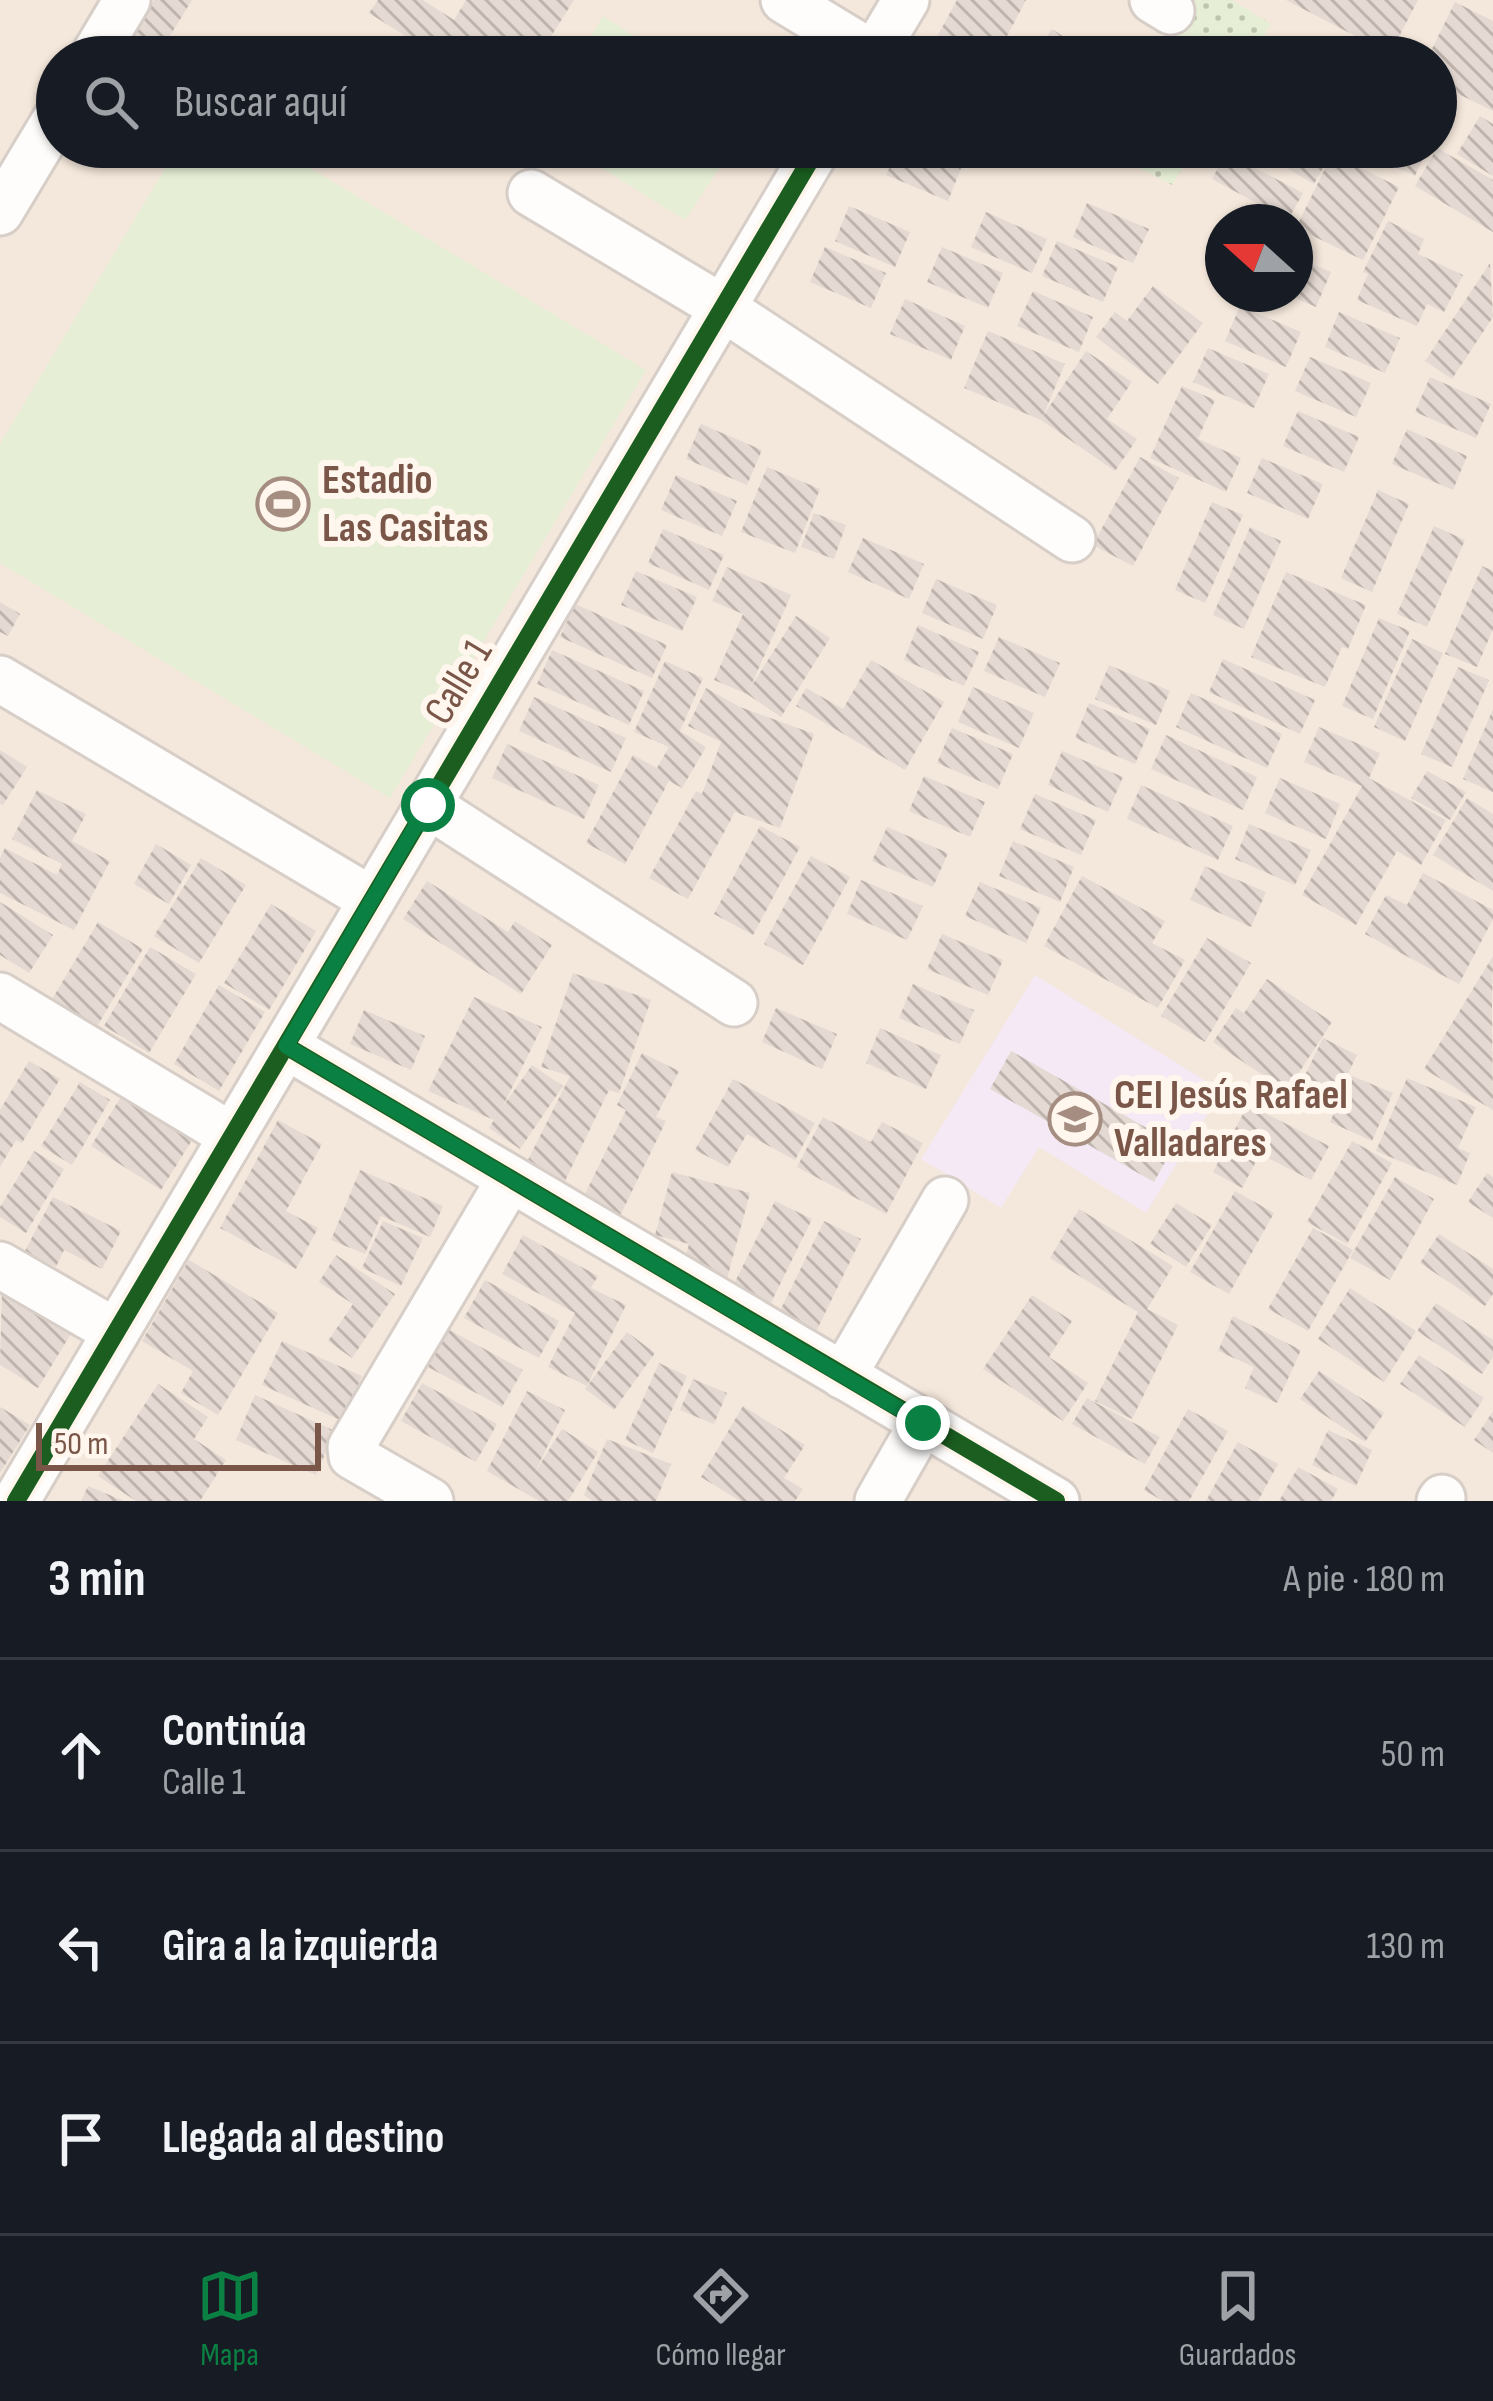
<!DOCTYPE html>
<html lang="es">
<head>
<meta charset="utf-8">
<style>
  body { margin:0; font-family:"Sofia Sans Condensed",sans-serif; background:#242831; color:#f1f3f6 }
  .compass { position:absolute; left:1205px; top:204px; width:108px; height:108px; border-radius:50%; background:#171b24; box-shadow:0 3px 9px #0004; rotate:291deg }
  .scale { position:absolute; left:36px; bottom:30px; width:285px; box-sizing:border-box; padding-left:12px; border:6px solid #7a5648; border-top:0; font-size:33px; line-height:42px; white-space:nowrap; color:#7a5648; -webkit-text-stroke:9px #fff7ee; paint-order:stroke }
  .stop { position:absolute; width:36px; height:36px; margin:-27px; border:9px solid #0b8043; border-radius:50%; background:#fff }
  .stop.end { background:#0b8043; border-color:#fff; box-shadow:0 3px 12px #0008 }
  .list { margin:0; padding:0; list-style:none }
  h2 { display:flex; justify-content:space-between; align-items:center; height:156px; margin:0; padding:0 48px; font-size:51px }
  h2 small { font-size:39px; font-weight:400; color:#9ea1a6 }
  .list li { display:grid; grid-template-columns:78px 1fr auto; gap:36px; align-items:center; box-sizing:border-box; height:192px; padding:0 48px; border-top:3px solid #363941 }
  .list b { display:block; font-size:45px; white-space:nowrap }
  .list p { margin:0; font-size:39px; white-space:nowrap; color:#9ea1a6 }
  .list em { font-size:39px; font-style:normal; color:#9ea1a6 }
  .icon { flex:none; width:66px; height:66px; fill:none; stroke:currentColor; stroke-width:2; stroke-linecap:round; stroke-linejoin:round }
  .map { position:relative; flex:none; width:1493px; height:1501px; overflow:hidden }
  .search { position:absolute; background:#171b24; box-shadow:0 3px 9px #0004; left:36px; right:36px; top:36px; height:132px; display:flex; align-items:center; gap:30px; box-sizing:border-box; padding:0 42px; border-radius:66px; color:#9ea1a6; font-size:45px }
  .sheet { height:732px; background:#171b24 }
  nav { display:flex; justify-content:space-around; align-items:center; box-sizing:border-box; height:168px; border-top:3px solid #363941; background:#171b24; font-size:33px; color:#9ea1a6 }
  nav a { display:grid; justify-items:center; gap:6px }
  nav .on { color:#0b8043 }
  .map>svg:first-child { display:block }
  .residential { fill:#f4e7db; fill-rule:evenodd }
  .education { fill:#f4e9f4 }
  .grass { fill:url(#grass-dots) }
  .pitch { fill:#e6efd5 }
  .building { fill:url(#building-back-hatch) }
  .lines { fill:none; stroke-linecap:round; stroke-linejoin:round }
  .minor-casing { stroke:#d7cec8; stroke-width:51 }
  .minor { stroke:#fefdfc; stroke-width:45 }
  .cycleway-casing { stroke:#fff7ee; stroke-width:26 }
  .cycleway { stroke:#1b5e20; stroke-width:18 }
  .route { stroke:#0b8043; stroke-width:15 }
  .labels { text-anchor:middle; dominant-baseline:central; stroke-width:12; stroke-linejoin:round; paint-order:stroke }
  .poi-label { font-size:42px; font-weight:bold; fill:#7a5648; stroke:#fff7ee; text-anchor:start }
  .street-label { font-size:42px; fill:#7a5648; stroke:#fff7ee }
</style>
</head>
<body>
<div class="map">
<svg width="1493" height="1501" viewBox="0 0 1493 1501">
  <defs>
    <pattern id="grass-dots" width="8" height="8" patternUnits="userSpaceOnUse" patternTransform="scale(3)"><rect width="8" height="8" fill="#e6efd5"/><path d="M2 2h.1M6 6h.1" fill="none" stroke="#bfc4af" stroke-width="1.8" stroke-linecap="round"/></pattern>
    <pattern id="building-back-hatch" width="6" height="6" patternUnits="userSpaceOnUse" patternTransform="scale(3)"><rect width="6" height="6" fill="#e5dad3"/><path d="M-1 5l2 2M0 0l6 6M5-1l2 2" fill="none" stroke="#bfb4ad"/></pattern>
  </defs>
  <rect width="100%" height="100%" fill="#f8f2ec"/>
  <!-- residential -->
  <path class="residential" d="M0 0H1493V1501H0ZM57 57H1436V147H57ZM1223 222H1295V294H1223Z"/>
  <!-- education -->
  <path class="education" d="M1035 975 1222 1091 1146 1213 1039 1147 1001 1208 921 1159Z"/>
  <!-- grass -->
  <g class="grass">
    <path d="M1192 0H1232L1271 24 1251 57H1156Z"/>
    <path d="M1099 147H1196L1172 185Z"/>
  </g>
  <!-- pitch -->
  <g class="pitch">
    <path d="M603 16 666 57H579Z"/>
    <path d="M178 147H275L646 370 390 798 0 563V444Z"/>
    <path d="M568 147H733L685 220Z"/>
  </g>
  <!-- building -->
  <g class="building">
    <path d="M154 0H192L157 57H119Z"/>
    <path d="M378 0H423L454 20 466 0H574L538 57H427L409 45 412 40 369 13Z"/>
    <path d="M957 0H1026L1007 36 1034 51 1031 57H926Z"/>
    <path d="M1286 0H1418L1390 54Z"/>
    <path d="M1455 2 1493 21V111L1436 83V57H1428Z"/>
    <path d="M1052 29 1095 57H1033Z"/>
    <path d="M1278 42 1303 57H1270Z"/>
    <path d="M1436 95 1449 101 1436 130Z"/>
    <path d="M1480 116 1493 124V176L1457 154Z"/>
    <path d="M899 147H917L962 166 948 201 886 175Z"/>
    <path d="M997 147H1044L1036 165Z"/>
    <path d="M1251 147H1335L1314 184Z"/>
    <path d="M1362 147H1428L1415 176 1360 151Z"/>
    <path d="M1437 148 1493 180V232L1415 186Z"/>
    <path d="M1226 153 1303 193 1288 220 1212 179Z"/>
    <path d="M1332 154 1399 187 1363 260 1296 228Z"/>
    <path d="M1087 203 1149 229 1133 263 1073 237Z"/>
    <path d="M849 206 910 232 895 267 835 241Z"/>
    <path d="M986 212 1047 239 1032 273 971 247Z"/>
    <path d="M1388 221 1424 239 1418 254 1463 275 1444 312 1427 304 1417 326 1357 300 1368 274 1363 272Z"/>
    <path d="M1057 241 1118 267 1103 302 1042 276Z"/>
    <path d="M825 247 886 273 871 308 810 282Z"/>
    <path d="M942 247 1003 273 988 308 927 282Z"/>
    <path d="M1295 257 1331 272 1316 307 1286 294H1295Z"/>
    <path d="M1490 263 1493 317 1452 379 1425 361Z"/>
    <path d="M1153 286 1203 323 1158 384 1096 337 1115 312 1127 321Z"/>
    <path d="M1033 291 1093 317 1079 352 1017 326Z"/>
    <path d="M905 299 965 326 951 360 890 334Z"/>
    <path d="M1240 306 1301 332 1286 367 1225 341Z"/>
    <path d="M1339 312 1400 338 1385 373 1325 347Z"/>
    <path d="M988 331 1065 364 1043 416 1086 351 1132 382 1107 419 1137 439 1115 471 1041 420 964 388Z"/>
    <path d="M1208 348 1269 374 1254 408 1193 382Z"/>
    <path d="M1310 357 1371 383 1356 417 1295 391Z"/>
    <path d="M1430 377 1491 404 1476 438 1415 412Z"/>
    <path d="M1182 386 1215 400 1198 439 1241 458 1226 492 1150 458Z"/>
    <path d="M1298 411 1359 437 1344 472 1283 446Z"/>
    <path d="M701 424 762 450 747 485 686 459Z"/>
    <path d="M1407 429 1467 456 1453 490 1392 464Z"/>
    <path d="M1140 457 1179 478 1133 566 1093 545Z"/>
    <path d="M1262 458 1323 484 1308 519 1247 493Z"/>
    <path d="M767 467 820 489 795 553 741 532Z"/>
    <path d="M676 475 737 501 722 536 661 510Z"/>
    <path d="M1378 490 1409 504 1372 592 1341 578Z"/>
    <path d="M1212 502 1243 515 1205 603 1175 590Z"/>
    <path d="M814 513 846 525 834 559 801 547Z"/>
    <path d="M1434 526 1465 540 1427 627 1397 614Z"/>
    <path d="M1250 527 1281 541 1244 629 1213 615Z"/>
    <path d="M663 529 724 555 709 590 648 563Z"/>
    <path d="M863 538 924 564 909 599 848 572Z"/>
    <path d="M1482 566 1493 571V629L1477 667 1445 654Z"/>
    <path d="M727 567 791 595 750 688 796 616 830 638 781 717 747 694 714 680 743 614 712 601Z"/>
    <path d="M636 571 697 597 682 631 621 605Z"/>
    <path d="M1286 572 1366 605 1348 649 1342 647 1325 687 1251 657Z"/>
    <path d="M936 579 997 605 983 639 922 613Z"/>
    <path d="M0 602 20 614 8 636 0 632Z"/>
    <path d="M575 604 667 645 652 678 560 637Z"/>
    <path d="M1379 618 1410 631 1373 719 1342 706Z"/>
    <path d="M918 625 979 652 964 686 904 660Z"/>
    <path d="M999 637 1060 663 1045 697 984 671Z"/>
    <path d="M1412 639 1443 653 1405 741 1374 727Z"/>
    <path d="M552 650 644 691 629 725 537 684Z"/>
    <path d="M1223 659 1315 700 1300 734 1209 692Z"/>
    <path d="M871 660 944 702 905 770 796 706 806 688 843 709Z"/>
    <path d="M665 661 703 678 680 731 706 747 682 788 669 781 625 864 586 843 633 755 657 768 669 747 634 732Z"/>
    <path d="M1109 665 1170 691 1156 725 1095 699Z"/>
    <path d="M1458 667 1489 680 1452 767 1421 754Z"/>
    <path d="M973 687 1034 713 1019 748 958 722Z"/>
    <path d="M706 688 740 707 814 734 780 828 735 812 688 899 649 878 696 791 702 794 721 742 688 726Z"/>
    <path d="M1191 693 1282 734 1267 768 1176 727Z"/>
    <path d="M534 697 626 738 611 772 519 731Z"/>
    <path d="M1089 703 1150 729 1135 764 1075 738Z"/>
    <path d="M1493 709V792L1463 779Z"/>
    <path d="M1319 727 1380 753 1369 778 1446 820 1421 865 1397 851 1356 925 1302 895 1362 786 1304 762Z"/>
    <path d="M952 728 1013 754 998 789 937 763Z"/>
    <path d="M1166 735 1257 777 1243 810 1151 769Z"/>
    <path d="M507 744 599 785 584 819 492 778Z"/>
    <path d="M0 750 27 767 3 805 0 804Z"/>
    <path d="M1062 751 1123 777 1108 812 1048 785Z"/>
    <path d="M1427 771 1466 792 1450 820 1411 798Z"/>
    <path d="M924 776 985 802 970 837 909 811Z"/>
    <path d="M1280 778 1340 804 1326 839 1265 813Z"/>
    <path d="M1141 785 1233 826 1218 860 1127 819Z"/>
    <path d="M37 790 86 814 72 841 110 861 74 930 0 893V858L5 848 57 875 62 864 12 839Z"/>
    <path d="M1035 794 1096 820 1081 855 1020 829Z"/>
    <path d="M1467 798 1493 814V891L1433 855Z"/>
    <path d="M1249 824 1311 850 1295 885 1235 859Z"/>
    <path d="M760 826 800 847 753 935 714 914Z"/>
    <path d="M887 827 948 853 933 887 872 861Z"/>
    <path d="M1013 841 1074 867 1060 902 999 876Z"/>
    <path d="M156 844 191 865 169 904 134 884Z"/>
    <path d="M811 856 850 877 803 965 764 944Z"/>
    <path d="M201 858 246 885 199 963 154 936Z"/>
    <path d="M1205 866 1266 892 1251 927 1190 900Z"/>
    <path d="M1423 873 1493 910V919L1459 984 1365 934 1386 895 1407 905Z"/>
    <path d="M1082 876 1165 921 1152 943 1185 960 1158 1008 1044 946Z"/>
    <path d="M861 880 923 906 907 940 847 914Z"/>
    <path d="M427 881 508 932 515 921 552 945 521 994 403 919Z"/>
    <path d="M980 882 1041 908 1026 943 965 916Z"/>
    <path d="M0 902 53 935 29 973 0 955Z"/>
    <path d="M271 904 316 931 269 1010 224 983Z"/>
    <path d="M98 922 143 949 96 1028 51 1001Z"/>
    <path d="M942 934 1003 960 988 995 927 969Z"/>
    <path d="M1207 938 1251 963 1205 1042 1161 1016Z"/>
    <path d="M150 947 196 974 149 1053 104 1026Z"/>
    <path d="M1493 956 1492 1008 1493 1110 1424 1069Z"/>
    <path d="M573 973 651 1000 619 1093 609 1090 563 1185 525 1166 570 1076 541 1067Z"/>
    <path d="M1267 979 1332 1022 1287 1091 1213 1042 1236 1008 1244 1013Z"/>
    <path d="M913 984 974 1010 960 1044 899 1018Z"/>
    <path d="M219 985 265 1012 219 1091 174 1064Z"/>
    <path d="M474 997 542 1027 503 1106 532 1065 563 1086 520 1149 489 1128 494 1120 428 1091Z"/>
    <path d="M776 1008 837 1034 822 1069 762 1042Z"/>
    <path d="M364 1010 425 1036 411 1070 350 1044Z"/>
    <path d="M880 1028 941 1055 926 1089 866 1063Z"/>
    <path d="M1323 1038 1357 1055 1329 1113 1295 1096Z"/>
    <path d="M1011 1051 1175 1144 1154 1182 990 1089Z"/>
    <path d="M642 1053 679 1071 656 1117 666 1121 620 1216 583 1198 626 1110 617 1105Z"/>
    <path d="M29 1061 60 1079 22 1143 16 1140 0 1167V1110Z"/>
    <path d="M1350 1075 1393 1093 1372 1141 1330 1122Z"/>
    <path d="M1407 1078 1476 1107 1458 1148 1470 1153 1457 1185 1376 1151Z"/>
    <path d="M733 1079 815 1123 795 1160 747 1134 728 1167 695 1150Z"/>
    <path d="M80 1082 110 1100 72 1165 41 1146Z"/>
    <path d="M125 1090 196 1134 161 1190 91 1146Z"/>
    <path d="M1248 1104 1329 1146 1311 1180 1260 1154 1242 1188 1213 1172Z"/>
    <path d="M823 1117 871 1142 882 1122 923 1143 886 1214 797 1167Z"/>
    <path d="M278 1120 322 1144 286 1211 318 1228 296 1269 220 1228Z"/>
    <path d="M1352 1141 1392 1163 1347 1244 1307 1222Z"/>
    <path d="M34 1151 64 1169 26 1233 0 1217V1207Z"/>
    <path d="M360 1170 443 1206 430 1237 381 1216 365 1254 331 1240Z"/>
    <path d="M672 1172 750 1193 727 1279 683 1267 689 1244 655 1235Z"/>
    <path d="M1487 1173 1493 1177V1218L1468 1202Z"/>
    <path d="M1395 1177 1434 1199 1390 1280 1350 1258Z"/>
    <path d="M1235 1191 1274 1213 1229 1294 1190 1272Z"/>
    <path d="M53 1197 121 1231 102 1269 64 1250 56 1267 25 1251Z"/>
    <path d="M775 1201 812 1219 766 1313 729 1294Z"/>
    <path d="M1176 1203 1212 1225 1186 1267 1150 1244Z"/>
    <path d="M1079 1209 1173 1266 1147 1309 1178 1325 1132 1419 1095 1401 1138 1312 1050 1258Z"/>
    <path d="M383 1221 423 1238 401 1286 362 1268Z"/>
    <path d="M824 1221 861 1239 815 1334 778 1315Z"/>
    <path d="M1313 1228 1353 1250 1308 1331 1268 1309Z"/>
    <path d="M1439 1234 1493 1269V1294L1485 1306 1420 1263Z"/>
    <path d="M523 1235 598 1276 591 1288 626 1305 587 1386 548 1367 575 1313 502 1274Z"/>
    <path d="M336 1255 395 1294 352 1358 328 1341 353 1304 319 1282Z"/>
    <path d="M189 1260 278 1313 218 1415 181 1393 193 1371 142 1341Z"/>
    <path d="M485 1280 559 1321 539 1358 464 1318Z"/>
    <path d="M1350 1288 1416 1331 1384 1382 1318 1339Z"/>
    <path d="M2 1289 72 1332 38 1388 0 1365Z"/>
    <path d="M1032 1295 1072 1321 1049 1357 1088 1383 1063 1421 983 1369Z"/>
    <path d="M1436 1303 1493 1340V1357L1482 1374 1417 1331Z"/>
    <path d="M1233 1316 1301 1350 1277 1403 1245 1388 1254 1367 1218 1351Z"/>
    <path d="M448 1329 523 1370 502 1407 428 1367Z"/>
    <path d="M627 1332 655 1353 614 1410 585 1389Z"/>
    <path d="M282 1341 362 1376 342 1421 262 1385Z"/>
    <path d="M1419 1355 1484 1398 1465 1427 1400 1384Z"/>
    <path d="M659 1363 687 1376 653 1453 625 1440Z"/>
    <path d="M1319 1371 1384 1413 1365 1442 1300 1399Z"/>
    <path d="M693 1379 727 1393 714 1424 680 1410Z"/>
    <path d="M422 1383 497 1424 476 1462 401 1421Z"/>
    <path d="M158 1384 208 1417 194 1439 226 1460 200 1501H136L98 1476Z"/>
    <path d="M527 1391 565 1410 535 1472 562 1429 598 1452 568 1501H539L487 1471Z"/>
    <path d="M255 1395 335 1431 316 1475 236 1440Z"/>
    <path d="M1087 1398 1160 1437 1145 1464 1072 1424Z"/>
    <path d="M743 1406 805 1445 784 1478 803 1489 795 1501H740L701 1477Z"/>
    <path d="M0 1407 30 1425 0 1473Z"/>
    <path d="M1188 1409 1228 1431 1189 1501H1163L1144 1490Z"/>
    <path d="M1493 1411V1453L1474 1440Z"/>
    <path d="M1328 1430 1372 1450 1356 1486 1312 1465Z"/>
    <path d="M607 1439 671 1464 656 1501H592L584 1495Z"/>
    <path d="M1238 1442 1278 1464 1258 1501H1206Z"/>
    <path d="M1298 1467 1338 1489 1331 1501H1279Z"/>
    <path d="M88 1486 124 1501H81Z"/>
  </g>
  <g class="lines">
    <!-- minor casing -->
    <g class="minor-casing">
      <g id="minor">
        <path d="M784 0 873 54"/>
        <path d="M1153 0 1171 11"/>
        <path d="M93 57 127 0"/>
        <path d="M872 57 906 0"/>
        <path d="M531 193 723 308 1072 539"/>
        <path d="M0 212 57 117"/>
        <path d="M0 679 372 900"/>
        <path d="M428 805 734 1003"/>
        <path d="M0 996 232 1136"/>
        <path d="M286 1046 1056 1501"/>
        <path d="M0 1265 116 1332"/>
        <path d="M843 1376 945 1200"/>
        <path d="M16 1501 818 147"/>
        <path d="M430 1501 352 1456 351 1447 510 1179"/>
        <path d="M878 1501 923 1422"/>
        <path d="M1440 1501 1442 1498"/>
      </g>
    </g>
    <!-- minor -->
    <use href="#minor" class="minor"/>
    <!-- cycleway casing -->
    <g class="cycleway-casing">
      <g id="cycleway">
        <path d="M286 1046 1056 1501"/>
        <path d="M16 1501 818 147"/>
      </g>
    </g>
    <!-- cycleway -->
    <use href="#cycleway" class="cycleway"/>
  </g>
  <g class="lines">
    <!-- route -->
    <path class="route" d="M428 805 286 1046 923 1423"/>
  </g>
  <!-- icons -->
  <defs>
    <g id="stadium-ring" transform="scale(2.7)"><circle r="9.5" fill="#fff7ee" stroke="#a68d81" stroke-width="1.5"/><path d="M0-5a6.5 5 0 1 0 0 10a6.5 5 0 1 0 0-10ZM-3.5-1.8h7v3.6h-7Z" fill="#a68d81"/></g>
    <g id="school-ring" transform="scale(2.7)"><circle r="9.5" fill="#fff7ee" stroke="#a68d81" stroke-width="1.5"/><path d="M0-5L7-2L0 1L-7-2ZM-4 1L0 2.5L4 1V4Q0 6-4 4Z" fill="#a68d81"/></g>
  </defs>
  <g fill-rule="evenodd">
    <use href="#stadium-ring" x="283" y="504"/>
    <use href="#school-ring" x="1075" y="1119"/>
  </g>
  <g class="labels">
    <!-- poi labels -->
    <g class="poi-label">
      <text x="322" y="480">Estadio<tspan x="322" dy="48">Las Casitas</tspan></text>
      <text x="1114" y="1095">CEI Jesús Rafael<tspan x="1114" dy="48">Valladares</tspan></text>
    </g>
    <!-- street labels -->
    <g class="street-label">
      <text transform="translate(459 682) rotate(-59)">Calle 1</text>
    </g>
  </g>
</svg>
<svg class="compass" viewBox="-18 -18 36 36"><path d="M0-13l5 13h-10z" fill="#e53935"/><path d="M0 13l5-13h-10z" fill="#9ea1a6"/></svg>
<div class="scale">50 m</div>
<div class="stop" style="left:428px;top:805px"></div>
<div class="stop end" style="left:923px;top:1423px"></div>
<div class="search"><svg class="icon" aria-label="search" viewBox="0 0 24 24"><circle cx="10" cy="10" r="6"/><path d="M15 15l6 6"/></svg>Buscar aquí</div>
</div>
<section class="sheet">
<h2>3 min<small>A pie · 180 m</small></h2>
<ul class="list">
<li><svg class="icon" aria-label="ahead" viewBox="0 0 24 24"><path d="M12 20V5M6 11l6-6 6 6"/></svg><div><b>Continúa</b><p>Calle 1</p></div><em>50 m</em></li>
<li><svg class="icon" aria-label="left" viewBox="0 0 24 24"><path d="M17 20v-9H6M10 6l-5 5 5 5"/></svg><div><b>Gira a la izquierda</b></div><em>130 m</em></li>
<li><svg class="icon" aria-label="arrive" viewBox="0 0 24 24"><path d="M6 21V4h12l-3 4 3 4H6"/></svg><div><b>Llegada al destino</b></div></li>
</ul>
</section>
<nav>
<a class="on"><svg class="icon" aria-label="map" viewBox="0 0 24 24"><path d="M3 6l6-2 6 2 6-2v14l-6 2-6-2-6 2zM9 4v14M15 6v14"/></svg>Mapa</a>
<a><svg class="icon" aria-label="directions" viewBox="0 0 24 24"><path d="M12 3l9 9-9 9-9-9zM9 14v-3h6M13 9l2 2-2 2"/></svg>Cómo llegar</a>
<a><svg class="icon" aria-label="saved" viewBox="0 0 24 24"><path d="M7 4h10v16l-5-4-5 4z"/></svg>Guardados</a>
</nav>
</body>
</html>
